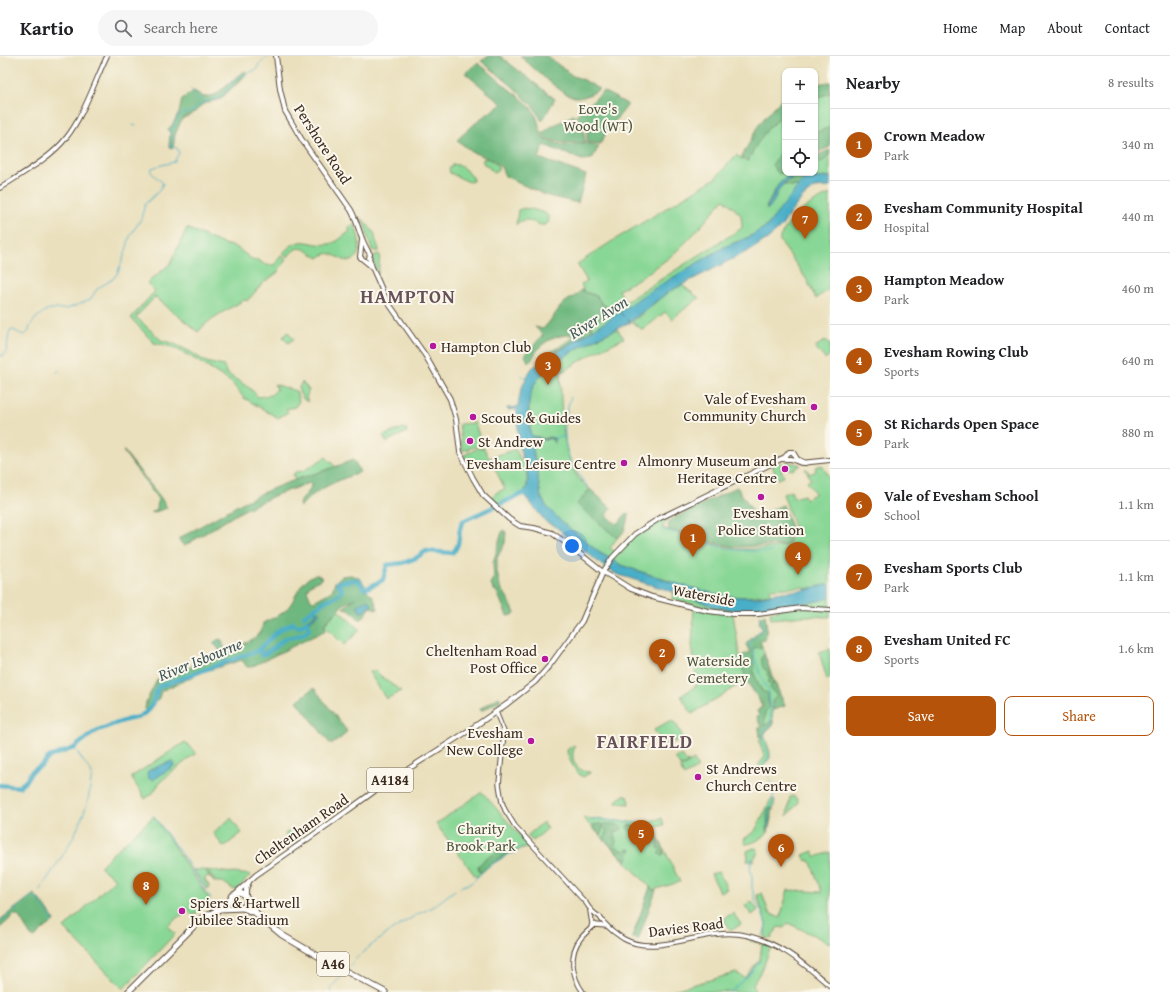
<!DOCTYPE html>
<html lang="en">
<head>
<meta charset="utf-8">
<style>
  body { margin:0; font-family:"Gentium Book Plus",serif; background:#f6f6f6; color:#202124 }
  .controls { position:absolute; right:12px; top:12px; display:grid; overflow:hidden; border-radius:8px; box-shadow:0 1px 3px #0004 }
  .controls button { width:36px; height:36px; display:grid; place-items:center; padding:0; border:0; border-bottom:1px solid #e0e0e0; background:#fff; color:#202124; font:20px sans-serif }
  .you { position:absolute; left:572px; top:490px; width:14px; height:14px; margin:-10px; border:3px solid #fff; border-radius:50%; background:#1a73e8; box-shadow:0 0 0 6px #1a73e833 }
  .badge { display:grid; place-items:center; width:26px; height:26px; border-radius:50%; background:#b45309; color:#fff; font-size:13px; font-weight:700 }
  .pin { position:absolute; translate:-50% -33px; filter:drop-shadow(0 1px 2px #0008) }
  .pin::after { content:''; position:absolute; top:21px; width:14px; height:12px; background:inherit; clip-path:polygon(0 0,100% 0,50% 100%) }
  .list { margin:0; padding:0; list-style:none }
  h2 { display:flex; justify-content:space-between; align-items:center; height:52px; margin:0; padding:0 16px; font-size:17px }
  h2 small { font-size:13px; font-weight:400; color:#757577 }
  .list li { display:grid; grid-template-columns:26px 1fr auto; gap:12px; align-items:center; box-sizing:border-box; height:72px; padding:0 16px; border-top:1px solid #e0e0e0 }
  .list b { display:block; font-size:15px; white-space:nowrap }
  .list p { margin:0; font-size:13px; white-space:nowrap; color:#757577 }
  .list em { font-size:13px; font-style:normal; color:#757577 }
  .actions { display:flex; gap:8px; padding:12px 16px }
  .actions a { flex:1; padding:9px 0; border:1px solid #b45309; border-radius:8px; text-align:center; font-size:14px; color:#b45309 }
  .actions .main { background:#b45309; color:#fff }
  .icon { flex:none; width:22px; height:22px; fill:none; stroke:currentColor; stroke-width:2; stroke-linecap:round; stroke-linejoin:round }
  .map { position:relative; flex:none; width:830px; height:936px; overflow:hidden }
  header { display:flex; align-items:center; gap:24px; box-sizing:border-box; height:56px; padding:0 20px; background:#fff; border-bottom:1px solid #e0e0e0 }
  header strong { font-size:19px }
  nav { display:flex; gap:22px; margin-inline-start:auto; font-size:14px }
  .search { width:280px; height:36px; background:#f6f6f6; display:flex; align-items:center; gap:10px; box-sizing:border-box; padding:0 14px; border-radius:22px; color:#757577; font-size:15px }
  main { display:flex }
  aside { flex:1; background:#fff }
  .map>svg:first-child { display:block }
  .green { fill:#89d796; stroke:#62805a; fill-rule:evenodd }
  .forest { fill:#6eb87f; stroke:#54714e }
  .water { fill:#48aec7; stroke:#426c72 }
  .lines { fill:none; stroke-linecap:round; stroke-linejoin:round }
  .stream { stroke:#48aec7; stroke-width:1 }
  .river { stroke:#48aec7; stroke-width:4.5 }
  .ferry { stroke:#405859; stroke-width:1; stroke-dasharray:5 4; stroke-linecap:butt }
  .minor-casing { stroke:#554536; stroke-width:5.5 }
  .major-casing { stroke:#554536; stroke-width:6 }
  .highway-casing { stroke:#554536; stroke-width:7 }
  .minor { stroke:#fff; stroke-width:3.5 }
  .major { stroke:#fff; stroke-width:4 }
  .highway { stroke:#fff; stroke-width:5 }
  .poi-dot { fill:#b5179e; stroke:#fbf7ec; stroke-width:1.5 }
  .labels { text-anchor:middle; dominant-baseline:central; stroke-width:4; stroke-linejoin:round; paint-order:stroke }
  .shield { fill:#fbf7ec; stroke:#75685c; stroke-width:1 }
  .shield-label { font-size:14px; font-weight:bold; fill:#3b2a1e }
  .park-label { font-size:15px; fill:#4e553c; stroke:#fbf7ec }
  .street-label { font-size:15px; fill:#3b2a1e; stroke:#fbf7ec }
  .poi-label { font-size:15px; fill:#3b2a1e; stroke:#fbf7ec; text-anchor:start }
  .water-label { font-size:16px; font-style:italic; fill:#405859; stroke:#fbf7ec }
  .district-label { font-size:19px; font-weight:bold; letter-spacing:1px; fill:#665158; stroke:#fbf7ec }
</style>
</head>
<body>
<header>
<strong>Kartio</strong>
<div class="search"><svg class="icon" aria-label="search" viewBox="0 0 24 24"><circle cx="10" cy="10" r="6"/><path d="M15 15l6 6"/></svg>Search here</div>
<nav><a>Home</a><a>Map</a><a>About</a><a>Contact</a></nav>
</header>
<main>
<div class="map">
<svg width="830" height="936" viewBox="0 0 830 936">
  <rect width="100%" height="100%" fill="#fbf7ec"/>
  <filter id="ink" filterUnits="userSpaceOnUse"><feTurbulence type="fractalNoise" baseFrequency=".025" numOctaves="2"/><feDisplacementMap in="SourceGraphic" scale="8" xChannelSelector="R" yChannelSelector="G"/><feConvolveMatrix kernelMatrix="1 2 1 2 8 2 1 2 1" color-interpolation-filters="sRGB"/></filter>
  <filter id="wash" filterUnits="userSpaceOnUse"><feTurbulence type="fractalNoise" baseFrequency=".012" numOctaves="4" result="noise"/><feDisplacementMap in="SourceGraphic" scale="16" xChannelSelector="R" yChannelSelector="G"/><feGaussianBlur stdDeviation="0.9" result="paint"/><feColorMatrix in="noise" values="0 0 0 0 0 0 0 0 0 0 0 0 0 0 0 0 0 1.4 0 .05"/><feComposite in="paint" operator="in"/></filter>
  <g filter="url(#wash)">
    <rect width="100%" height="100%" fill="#eae0bd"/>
    <!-- green -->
    <g class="green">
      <path d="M830 37V71L815 77V42Z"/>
      <path d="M785 58V95L780 97 779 118 785 114V117H789L787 121 778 129 766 151 773 147C774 140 778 133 784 128L791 130H798L783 151 767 170 749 181 724 191 644 239 620 257 592 274 591 269 613 255 601 247 597 240 584 236 581 228 587 225 577 208 614 184 714 123 723 114 736 99 744 104C757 87 767 70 785 58ZM724 143 741 159 742 172 625 246 619 234C640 222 662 209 680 192 696 177 710 159 724 143Z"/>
      <path d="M830 97V121L808 122 810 117H815L816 108 826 102Z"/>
      <path d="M483 103C489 101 494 106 498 110V115L494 116 483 107Z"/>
      <path d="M453 108 461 110 473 121V125L469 126 450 117 449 113Z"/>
      <path d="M830 138V232L816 243 807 224 780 185V181C790 161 810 146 830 138Z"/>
      <path d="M524 152 527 153 528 152 545 157 549 161C549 178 532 163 525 164 521 164 518 167 516 169L518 154Z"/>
      <path d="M362 162 375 178C374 184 379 189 379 195H375L372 194Z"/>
      <path d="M354 168C359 179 364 197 352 205 337 206 332 190 319 202 307 196 299 184 288 201L282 198C302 176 308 191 329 188 337 187 343 180 350 175L348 172Z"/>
      <path d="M187 172 223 188 236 191 254 205 256 203 266 209H274L281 200 286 203 277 217 263 227 247 245 244 244C228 254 210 261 198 276L155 241 136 261 161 284 172 287 189 295 206 306 224 310 226 317 251 333 258 341 271 339 277 333 274 328 296 335 299 345 295 351 286 353 288 356 278 362 244 342 231 326 188 299 172 291 154 287 131 262 155 235 147 227 170 208Z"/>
      <path d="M378 198 380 199 378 219 373 204 375 199Z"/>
      <path d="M682 229 699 242 672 263 665 256 643 274 632 266 668 236Z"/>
      <path d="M617 273 624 282 592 298 560 317C562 350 559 413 590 433L578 448 617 482 610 492 615 496 611 503 600 497 562 466 547 451 541 441 531 381 545 384 549 382 555 386 553 382 548 381 544 383 531 379C529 365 527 347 532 333 542 307 592 285 617 273Z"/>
      <path d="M288 276 294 283 288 287 283 281Z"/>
      <path d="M826 284 830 288V299L825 303 815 291Z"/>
      <path d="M302 326 309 334 306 342 309 346 304 344 299 336V331Z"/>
      <path d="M475 367 482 389 462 395 459 368Z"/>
      <path d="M403 372 404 373 406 372 407 376 390 384 387 387 383 380Z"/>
      <path d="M479 392H484L489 402 516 393 520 404 523 403C527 413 530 429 523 438H522L497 449 490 444 497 436 505 433 492 407 487 403 468 408 464 399Z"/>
      <path d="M326 401 336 411 295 424 293 419 295 416 303 415Z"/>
      <path d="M785 405 801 409 792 414 789 413Z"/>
      <path d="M781 406 783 409 780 411 784 421 778 423 772 410Z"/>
      <path d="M822 409 830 423V528L805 533 804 531 770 533 771 538C761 539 750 541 740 541 711 540 679 529 652 519 638 515 624 511 612 504L635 479 668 458V463L662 472 687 479 695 484 734 493H756L787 490 789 488 790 482 796 476 783 438 791 435 794 442 804 439 806 443 815 437 807 426 811 423 805 413H807L810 418 816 415 815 411Z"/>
      <path d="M673 537C695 543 716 552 739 555V556L712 553 672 543Z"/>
      <path d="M830 542V561L806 560 771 563 770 556 778 555V550L813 546Z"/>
      <path d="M694 552 733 558 740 601 750 596 746 588 750 585 757 577 763 573 759 567 760 561 765 559 767 573 765 583 760 585 772 620 785 650 772 654 773 669 766 675 764 679 770 696V702L762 712 758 709 765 701 759 685 761 684 759 672 761 671 757 661 759 659 757 655 763 650 746 624 692 658 681 640 697 629 692 590Z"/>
      <path d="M338 554 360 574 344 589 324 569Z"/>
      <path d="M830 593V623L827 624 819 596Z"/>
      <path d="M374 614 388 626 402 635 386 643 369 616Z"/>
      <path d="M669 665H672L676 668 683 681 667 689 662 687 654 674Z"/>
      <path d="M185 686 196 697 161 725 152 738 145 743 131 721Z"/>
      <path d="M574 689 575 691C569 702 576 716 590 716V717L583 721C576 718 567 701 567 694Z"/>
      <path d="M682 699 686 706 688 705 689 706 681 711 675 702Z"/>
      <path d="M694 704 698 712 684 720 680 712Z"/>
      <path d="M482 736 531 792H522L515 796 509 797 488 810 476 821 436 768Z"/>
      <path d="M624 739H627L630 745 629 748 616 747 617 744Z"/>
      <path d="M793 740 798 744V747L787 760 790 741Z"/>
      <path d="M771 743 775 744 768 777C761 782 754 788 745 788L744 783 755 775Z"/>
      <path d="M154 760 210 844 193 860 188 855 181 861 179 860 168 870 175 878 123 933 64 872 115 823 100 811 111 799Z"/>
      <path d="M231 762 242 777 225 790 222 789 213 777Z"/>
      <path d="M583 762 642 767 662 762 664 769 654 772 680 826 653 834Z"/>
      <path d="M543 766 547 773 533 785 527 780Z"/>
      <path d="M291 774 299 786 294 789 291 788 285 778Z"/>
      <path d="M754 792 757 793 758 796 753 805H747L748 802 747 795Z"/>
      <path d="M813 795 816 801 830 796V887L788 867 784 872 778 871 771 883 765 881 766 867 757 839 762 837 769 857 780 862 788 834 822 836 810 804 806 805 803 799Z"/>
      <path d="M193 814H205L215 827 208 820 204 823 210 831 207 833Z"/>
      <path d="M206 814 251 819 237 833 234 834 223 826H216Z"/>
      <path d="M719 816 727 833 720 836 711 818Z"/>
      <path d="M751 845 758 854 752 859 745 850Z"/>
      <path d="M733 857 741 868 731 875 723 863Z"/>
      <path d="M751 883 771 890 763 912 753 928 755 936H674L673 934 736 917 745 922 760 903 762 887 750 885Z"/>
    </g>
    <!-- forest -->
    <g class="forest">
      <path d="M489 0H500L555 43 542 65 534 51 510 28 481 5Z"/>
      <path d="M520 0H547L573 20 582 23 600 33C593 37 582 44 574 41 560 38 532 10 520 0Z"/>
      <path d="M478 7C489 15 498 24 509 33 518 40 530 48 535 58 540 68 539 75 545 84L563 89 586 87 599 90 592 103 582 104 544 89 539 102 586 119 578 147 548 140 516 126 512 123 505 120 501 111 493 104 472 96 457 84 480 63 502 48 465 17Z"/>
      <path d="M245 15 247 17 242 23 220 43 203 48 194 57 182 63 180 67 175 79 173 92 169 91 170 77 168 73 172 69 179 57 182 43 194 35 204 41 215 39Z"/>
      <path d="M830 26V37L815 42V28Z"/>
      <path d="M603 35 627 48V50L608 74 600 88 587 86V73L576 59 592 46Z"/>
      <path d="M785 39V58C766 71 758 85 748 105L741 102 760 67Z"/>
      <path d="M573 59C583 69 584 72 585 86L564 87 546 83 543 77 549 72Z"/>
      <path d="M830 71V91L815 97V77Z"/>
      <path d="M830 94C830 102 822 106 816 108L815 109V100Z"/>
      <path d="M785 95V114L779 118 772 109 780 97Z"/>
      <path d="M793 117H810L808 122 804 123 798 130H791L784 128 786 125 790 124 789 121Z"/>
      <path d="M582 233 584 236 597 240 601 247 613 255 591 268 592 274 557 295 542 305C547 294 567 289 574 279 563 278 550 282 542 289 537 293 534 300 531 305L528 306 525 299 543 279 535 271 543 273C550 266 555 258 561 250 567 243 577 241 582 233Z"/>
      <path d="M123 395H124L161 442 167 452 152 457V456L157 453 158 443Z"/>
      <path d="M353 404 355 406 360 416C338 425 316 432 300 451L299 448 310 433 311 429 309 427 276 439 240 456 184 490 178 483C212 464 245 443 281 429 305 420 329 414 353 404Z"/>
      <path d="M737 431 754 457 758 459 783 449 793 477 788 481V488L786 489 734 491 696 483 687 478 670 474 668 470 670 464Z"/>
      <path d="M590 433 611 452 606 459 612 465 618 468 625 459 630 458 623 477 617 482 577 448Z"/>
      <path d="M504 474 506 476 505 487 497 502V516L500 530 507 541 515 557 513 559 507 560 497 536 493 533 491 529 494 522 493 507 502 476Z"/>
      <path d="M316 518 323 522 310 529 307 534 311 544 314 545 332 535 335 526 342 520 351 519 360 522 368 534 367 535 373 540 378 553H376L371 551 362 563H359L349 553 343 552 355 542 344 548 324 568 326 574 251 611H247L242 604 203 616 161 635 159 642 151 653 150 655 145 653 146 646 157 624 217 601 220 596 218 592 213 587 219 583 222 584C223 588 223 592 228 594 242 588 261 584 263 567 270 563 280 560 286 554 298 541 298 525 316 518Z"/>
      <path d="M765 559C766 568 768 575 765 584L760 585 762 591 753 592 754 618 762 635 768 637 769 652 765 656 764 670 773 664V669L767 674 764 679 760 681 759 672 761 671 757 661 759 659 757 655 763 650 746 623 739 601 750 596 746 588C751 582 757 578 763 573L760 566V560Z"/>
      <path d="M764 598 774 627H768L770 621 768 620 767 614 764 613C762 608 760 602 764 598Z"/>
      <path d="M775 627 785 650 773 654 772 645 777 640 770 632V630Z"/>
      <path d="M314 632 347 675 341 682 331 689 297 645Z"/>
      <path d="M499 641 501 644 500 645 481 655 480 654 481 652Z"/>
      <path d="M769 752 772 753 768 775H767L766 773C769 766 765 759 769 752Z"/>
      <path d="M599 767 602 769V776L600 779 593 772 594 768 598 769Z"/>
      <path d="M603 768H615L622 771 621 774 615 776V782L616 785 615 789 619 793 624 795 628 793 631 794 626 805 604 783 606 778 608 777 603 771Z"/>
      <path d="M628 769 640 771 639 775 635 776 634 774 631 776 627 772Z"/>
      <path d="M651 771H653L664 794 663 800 660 799 659 797 661 795 658 792V786L649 776Z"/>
      <path d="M638 778 648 779V784L639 787 635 784Z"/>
      <path d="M503 792H507L509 796 481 816 479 814 478 810 484 804Z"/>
      <path d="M650 831 653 834H656L638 884 632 882Z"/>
      <path d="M34 838 45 850 55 865 44 873 35 882 31 880 18 859H14L0 872V864Z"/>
    </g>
    <!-- water -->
    <g class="water">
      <path d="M789 117H793L790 120 791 123C776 129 778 143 768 153H766L778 129 787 121Z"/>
      <path d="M830 121V131L814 132 803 141 790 157 782 170 770 181 752 193 668 236 631 265V267H628C602 281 541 305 532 334 527 348 528 365 531 379 535 380 541 383 545 383 550 382 550 380 555 383L554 388 553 384 551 382 545 384 531 382 541 441 547 451 562 466 600 497 621 509 668 525 715 538 726 540 742 541H758L782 536 805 534 830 528V542L813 546 778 550 761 554 739 555 714 551 693 542 616 518 603 510 556 471 546 466 523 438C534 425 523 407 520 393 517 382 518 368 517 355L515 353 508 354 507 352 518 351C519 337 524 324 532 312L610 263 644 239 724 191 749 181 767 170 804 123Z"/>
      <path d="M369 544 372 549 361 557 357 549Z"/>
      <path d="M314 554 319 556V558L309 566V570L302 569 301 568C306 564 312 562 316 558Z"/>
      <path d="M172 705 174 710 153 724 148 722 147 717 149 714Z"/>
    </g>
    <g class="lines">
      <!-- stream -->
      <g class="stream">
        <path d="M190 32 201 46"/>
        <path d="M133 69 136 70"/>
        <path d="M574 275 579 283"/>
        <path d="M0 299 3 300C10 293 6 281 11 273L21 278 25 279 29 275 30 270 36 262 44 256 50 253H67L90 244 97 233 114 222 118 216 126 195 130 180 141 163 145 148 159 135 163 127C159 123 154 120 151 116L152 112 158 110 174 106 179 97 177 92 170 90 174 81 170 75 175 69 177 62 182 58 192 56 202 47 220 42 238 21 258 13V9L269 0"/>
        <path d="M535 305 539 309"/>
        <path d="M57 316 59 315"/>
        <path d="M521 320 526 322"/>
        <path d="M565 381C564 367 566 354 571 341"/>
        <path d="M554 382 557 381H565C566 401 576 417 589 432"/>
        <path d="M662 473C672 477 684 478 692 484L736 494 766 496 772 495"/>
        <path d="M761 560 760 566 764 573 757 577 748 589 752 592 759 615 765 630 769 635 771 669C755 684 766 684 769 701L761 712 766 716 775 731 772 748 769 755V763L767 774"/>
        <path d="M216 588 218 585"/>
        <path d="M220 590 221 587"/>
        <path d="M154 760 187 806 206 835"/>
        <path d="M590 763 638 767"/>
        <path d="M752 802 750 813 752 821V832L756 846 762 856 766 869 763 880"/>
        <path d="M460 831 471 827 488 811 509 798 515 797 522 791"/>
        <path d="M39 835C58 807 79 778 88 744 90 735 91 726 92 717L74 692"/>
        <path d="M208 838 211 842"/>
        <path d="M35 840 53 863 50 866"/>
        <path d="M0 866 33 839"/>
        <path d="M350 911C355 898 399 869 413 861 419 857 426 855 432 851 440 846 447 840 455 834"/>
        <path d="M332 936 330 932 341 921"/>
        <path d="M730 936 747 921 760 905"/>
      </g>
      <!-- river -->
      <g class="river">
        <path d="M304 560 327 544 335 541 341 536 342 533 338 528 339 526 357 524 360 526 364 532H367L383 524 387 509 403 507 416 502 426 495 452 497C463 488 456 476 463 465L522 438 529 436"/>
        <path d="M259 594 262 599C272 595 275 590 283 584 293 578 301 583 309 573L308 566"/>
        <path d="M0 729 19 731 27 724 31 716 42 709 49 701 74 692 89 680 98 674 126 664 139 661 149 654 153 646 158 631 259 594 278 575 293 567 299 571 306 566"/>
      </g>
      <!-- ferry -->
      <path class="ferry" d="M620 257 631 267"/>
    </g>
  </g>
  <g filter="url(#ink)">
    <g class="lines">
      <!-- minor casing -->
      <g class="minor-casing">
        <g id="minor">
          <path d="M0 132C20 119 52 101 66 82 83 61 95 25 107 0"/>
          <path d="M496 656 504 676 499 728 502 746 505 754 515 770 586 847C590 854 593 857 600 861 603 867 608 871 614 876 617 878 620 881 624 883 656 901 702 873 738 878 776 883 802 906 830 930"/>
          <path d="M590 855 592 867 591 872"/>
          <path d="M593 867 596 869 606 870"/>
          <path d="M583 936C572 921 568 898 581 882 585 877 590 873 595 869"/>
        </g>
      </g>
      <!-- major casing -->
      <g class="major-casing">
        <g id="major">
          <path d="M276 0 280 33 285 55 302 84 351 154C359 168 360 185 370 198L369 202 372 211 387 245 425 299 450 343 456 363 460 396 473 422 483 439 509 463 520 470 534 472 552 477 569 489 603 516 615 523 631 533 652 541 708 555 733 558H758L801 552 830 554"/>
          <path d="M362 184 360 201 371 210"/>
          <path d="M781 403H791L801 407 830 404"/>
          <path d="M236 837 256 819 329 768 383 729 465 677 507 648 535 626 550 609 582 565 603 516 612 502 635 478 660 462 785 401 789 396H793L797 403 805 407"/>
          <path d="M246 841V833L249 826"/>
        </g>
      </g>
      <!-- highway casing -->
      <g class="highway-casing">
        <g id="highway">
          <path d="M247 843 257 858 282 879 323 903 385 936"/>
          <path d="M243 852 257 858"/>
          <path d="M128 936 202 862 220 853 228 847 233 839 241 837 246 841 247 847 243 852 220 853"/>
        </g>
      </g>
      <!-- minor -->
      <use href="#minor" class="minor"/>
      <!-- major -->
      <use href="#major" class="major"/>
      <!-- highway -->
      <use href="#highway" class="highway"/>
    </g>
  </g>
  <!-- markers -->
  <g class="poi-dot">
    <circle cx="433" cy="290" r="4"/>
    <circle cx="814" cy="351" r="4"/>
    <circle cx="473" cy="361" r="4"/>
    <circle cx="470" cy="385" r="4"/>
    <circle cx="624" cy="407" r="4"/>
    <circle cx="785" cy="413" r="4"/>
    <circle cx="761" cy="441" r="4"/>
    <circle cx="545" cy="603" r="4"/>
    <circle cx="531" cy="685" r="4"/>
    <circle cx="698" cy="721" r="4"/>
    <circle cx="182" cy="855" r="4"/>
  </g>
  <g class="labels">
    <!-- shield labels -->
    <g class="shield">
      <rect x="367" y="712" width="46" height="24" rx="3"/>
      <rect x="317" y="896" width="32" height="24" rx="3"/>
    </g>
    <g class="shield-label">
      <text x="390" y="724">A4184</text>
      <text x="333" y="908">A46</text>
    </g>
    <!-- park labels -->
    <g class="park-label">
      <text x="598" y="52">Eove's<tspan x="598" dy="17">Wood (WT)</tspan></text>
      <text x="718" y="604">Waterside<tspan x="718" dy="17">Cemetery</tspan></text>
      <text x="481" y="772">Charity<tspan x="481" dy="17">Brook Park</tspan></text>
    </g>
    <!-- street labels -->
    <g class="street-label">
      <text transform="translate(323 88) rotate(57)">Pershore Road</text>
      <text transform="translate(704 539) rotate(11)">Waterside</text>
      <text transform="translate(301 773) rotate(-35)">Cheltenham Road</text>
      <text transform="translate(686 871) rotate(-7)">Davies Road</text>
    </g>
    <!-- poi labels -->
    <g class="poi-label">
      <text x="441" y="290">Hampton Club</text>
      <text x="806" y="342" text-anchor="end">Vale of Evesham<tspan x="806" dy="17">Community Church</tspan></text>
      <text x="481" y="361">Scouts &amp; Guides</text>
      <text x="478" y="385">St Andrew</text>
      <text x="777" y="404" text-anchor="end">Almonry Museum and<tspan x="777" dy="17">Heritage Centre</tspan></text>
      <text x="616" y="407" text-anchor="end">Evesham Leisure Centre</text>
      <text x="761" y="456" text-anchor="middle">Evesham<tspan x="761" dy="17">Police Station</tspan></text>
      <text x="537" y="594" text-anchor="end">Cheltenham Road<tspan x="537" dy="17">Post Office</tspan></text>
      <text x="523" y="676" text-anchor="end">Evesham<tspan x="523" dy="17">New College</tspan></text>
      <text x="706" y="712">St Andrews<tspan x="706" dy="17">Church Centre</tspan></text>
      <text x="190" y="846">Spiers &amp; Hartwell<tspan x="190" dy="17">Jubilee Stadium</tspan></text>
    </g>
    <!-- water labels -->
    <g class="water-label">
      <text transform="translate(598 261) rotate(-32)">River Avon</text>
      <text transform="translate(200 603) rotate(-22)">River Isbourne</text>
    </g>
    <!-- district labels -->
    <g class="district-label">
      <text x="408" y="240">HAMPTON</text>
      <text x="645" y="685">FAIRFIELD</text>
    </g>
  </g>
</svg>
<div class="controls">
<button>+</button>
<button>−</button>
<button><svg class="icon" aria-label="locate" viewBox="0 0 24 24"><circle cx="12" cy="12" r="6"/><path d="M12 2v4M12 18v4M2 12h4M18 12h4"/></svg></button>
</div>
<div class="you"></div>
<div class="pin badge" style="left:693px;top:501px">1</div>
<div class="pin badge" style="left:662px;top:616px">2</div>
<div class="pin badge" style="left:548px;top:329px">3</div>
<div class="pin badge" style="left:798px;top:519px">4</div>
<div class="pin badge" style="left:641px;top:797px">5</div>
<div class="pin badge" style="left:781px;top:811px">6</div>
<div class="pin badge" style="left:805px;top:183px">7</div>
<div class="pin badge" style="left:146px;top:849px">8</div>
</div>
<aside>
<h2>Nearby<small>8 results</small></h2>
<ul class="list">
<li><span class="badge">1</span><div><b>Crown Meadow</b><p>Park</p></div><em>340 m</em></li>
<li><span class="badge">2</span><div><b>Evesham Community Hospital</b><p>Hospital</p></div><em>440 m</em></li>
<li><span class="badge">3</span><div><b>Hampton Meadow</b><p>Park</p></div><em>460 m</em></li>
<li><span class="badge">4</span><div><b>Evesham Rowing Club</b><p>Sports</p></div><em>640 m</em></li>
<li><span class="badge">5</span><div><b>St Richards Open Space</b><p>Park</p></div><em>880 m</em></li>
<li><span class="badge">6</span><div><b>Vale of Evesham School</b><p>School</p></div><em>1.1 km</em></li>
<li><span class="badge">7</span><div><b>Evesham Sports Club</b><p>Park</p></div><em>1.1 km</em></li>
<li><span class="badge">8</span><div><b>Evesham United FC</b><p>Sports</p></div><em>1.6 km</em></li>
</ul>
<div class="actions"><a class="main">Save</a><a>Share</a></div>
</aside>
</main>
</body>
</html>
